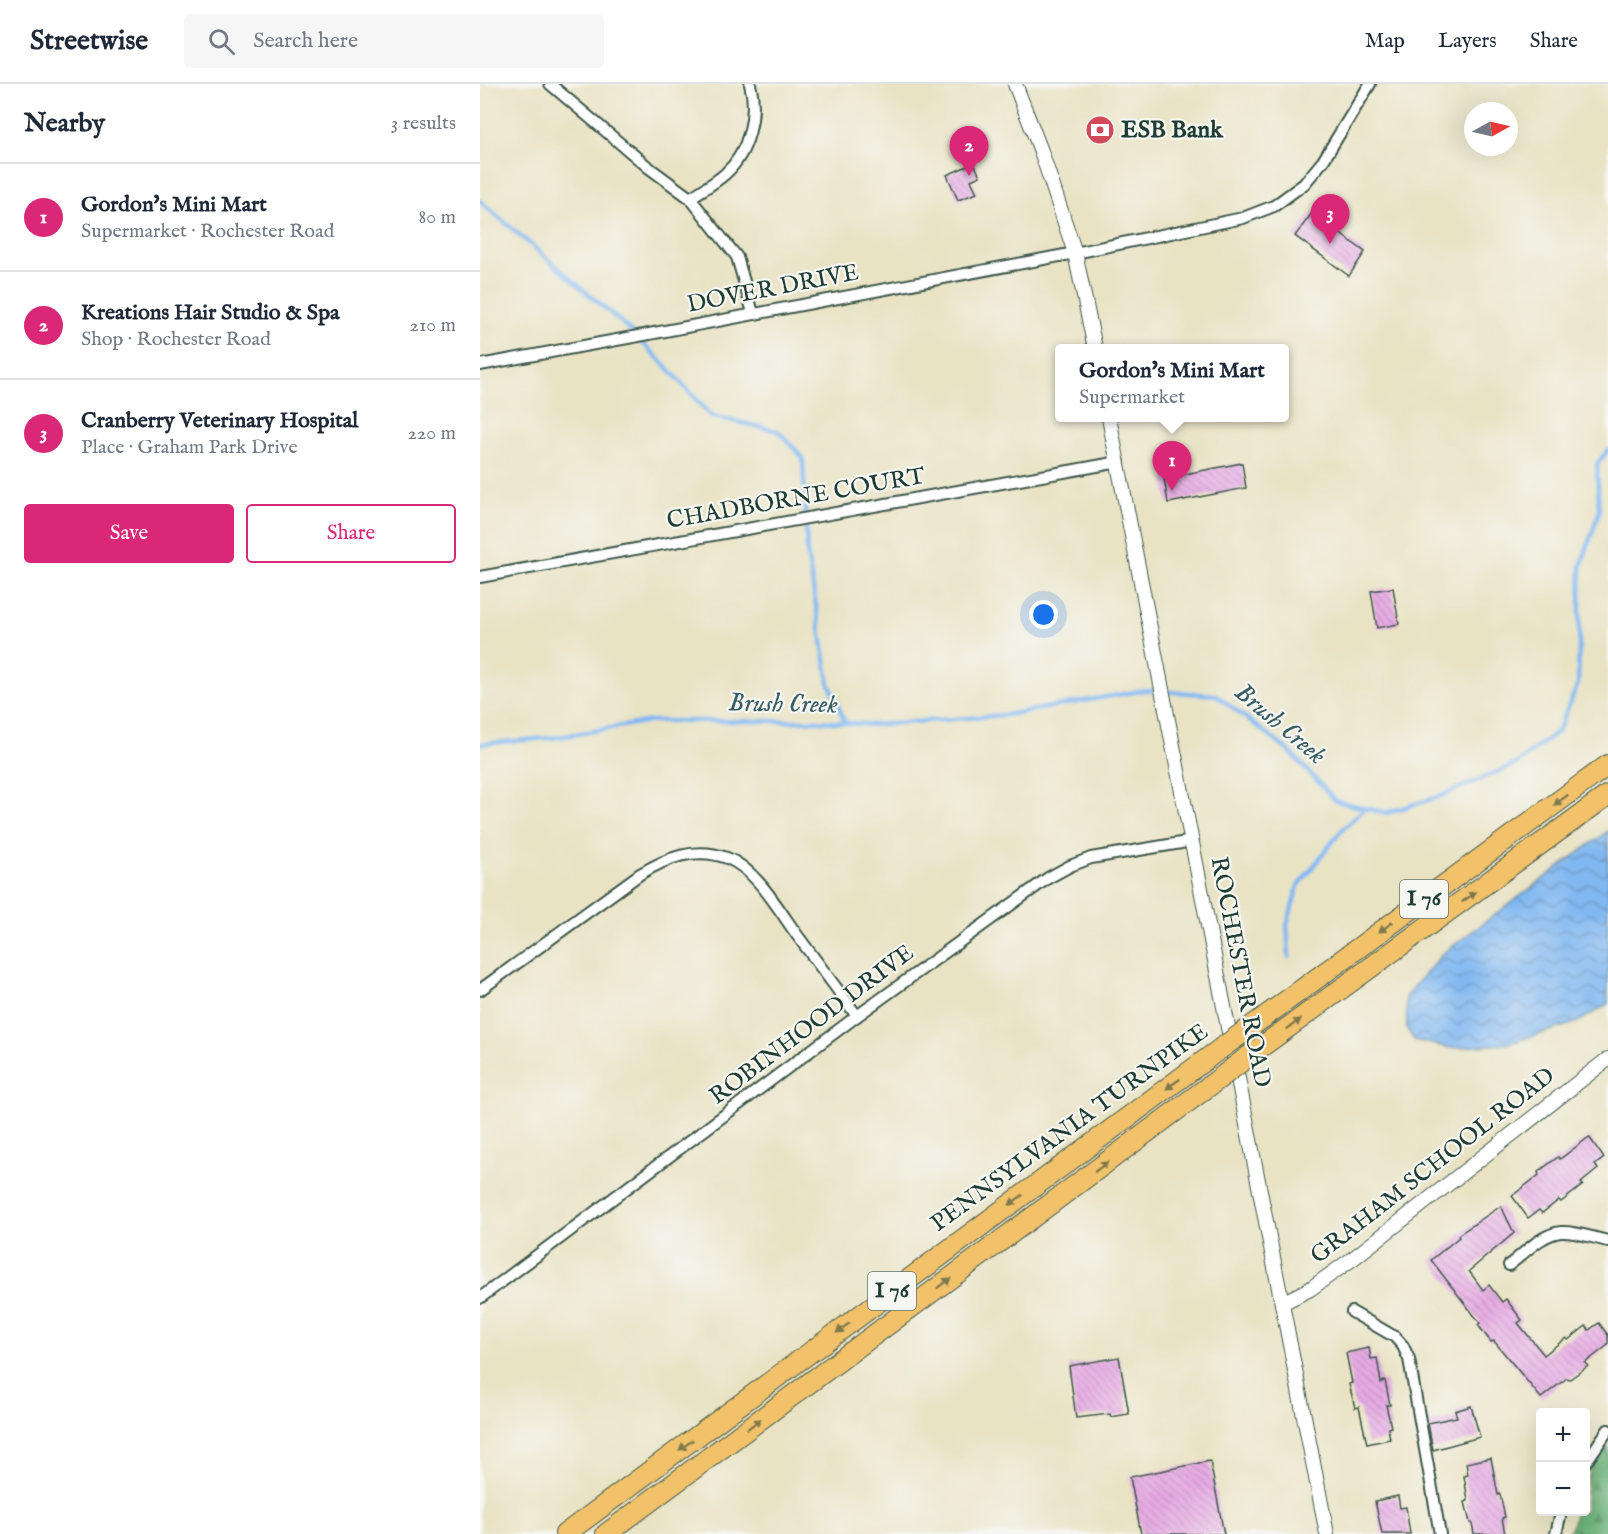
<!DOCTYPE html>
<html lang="en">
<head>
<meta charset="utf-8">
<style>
  body { margin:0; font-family:"IM FELL English",serif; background:#f6f6f7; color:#1f2937 }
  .controls { position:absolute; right:18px; bottom:18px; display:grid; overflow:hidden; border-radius:6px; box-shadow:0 6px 24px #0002 }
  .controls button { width:54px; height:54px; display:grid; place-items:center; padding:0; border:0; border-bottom:2px solid #e0e1e3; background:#fff; color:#1f2937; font:30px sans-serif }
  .compass { position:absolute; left:984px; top:18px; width:54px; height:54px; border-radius:50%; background:#fff; box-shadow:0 6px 24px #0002; rotate:82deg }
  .you { position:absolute; left:564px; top:531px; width:21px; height:21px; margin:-15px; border:4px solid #fff; border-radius:50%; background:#1a73e8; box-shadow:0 0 0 9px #1a73e833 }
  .badge { display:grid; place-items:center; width:39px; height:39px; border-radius:50%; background:#db2777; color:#fff; font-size:20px; font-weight:700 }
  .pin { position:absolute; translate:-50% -50px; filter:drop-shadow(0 2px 3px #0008) }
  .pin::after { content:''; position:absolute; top:32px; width:21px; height:18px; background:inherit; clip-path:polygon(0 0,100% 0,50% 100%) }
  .popup { position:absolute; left:575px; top:260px; width:234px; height:78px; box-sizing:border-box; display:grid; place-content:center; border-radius:6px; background:#fff; filter:drop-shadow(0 2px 4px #0005); font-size:20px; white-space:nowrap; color:#747a83 }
  .popup b { font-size:22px; color:#1f2937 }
  .popup::after { content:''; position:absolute; left:50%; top:100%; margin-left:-12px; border:12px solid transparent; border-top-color:#fff }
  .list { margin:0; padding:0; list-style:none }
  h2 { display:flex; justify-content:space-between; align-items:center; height:78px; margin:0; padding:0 24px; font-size:26px }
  h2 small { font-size:20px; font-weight:400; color:#747a83 }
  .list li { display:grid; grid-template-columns:39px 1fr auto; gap:18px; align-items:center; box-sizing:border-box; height:108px; padding:0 24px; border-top:2px solid #e0e1e3 }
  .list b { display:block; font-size:22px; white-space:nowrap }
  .list p { margin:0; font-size:20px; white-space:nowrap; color:#747a83 }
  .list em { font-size:20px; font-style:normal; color:#747a83 }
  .actions { display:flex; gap:12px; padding:18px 24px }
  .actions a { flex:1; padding:14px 0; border:2px solid #db2777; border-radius:6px; text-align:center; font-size:21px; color:#db2777 }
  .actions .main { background:#db2777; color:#fff }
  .icon { flex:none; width:33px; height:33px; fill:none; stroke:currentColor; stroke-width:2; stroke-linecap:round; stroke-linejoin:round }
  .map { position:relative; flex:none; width:1128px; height:1450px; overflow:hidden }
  header { display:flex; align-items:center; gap:36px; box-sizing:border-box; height:84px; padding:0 30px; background:#fff; border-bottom:2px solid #e0e1e3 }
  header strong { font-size:28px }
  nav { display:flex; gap:33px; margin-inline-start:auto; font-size:21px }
  .search { width:420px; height:54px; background:#f6f6f7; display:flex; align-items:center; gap:15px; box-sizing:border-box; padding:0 21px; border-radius:6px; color:#747a83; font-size:22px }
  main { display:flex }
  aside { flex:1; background:#fff }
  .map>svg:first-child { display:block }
  .forest { fill:url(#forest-firs); stroke:#437655; stroke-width:1.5 }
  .water { fill:url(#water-waves); stroke:#507a92; stroke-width:1.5 }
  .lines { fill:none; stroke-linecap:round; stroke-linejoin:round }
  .stream { stroke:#81b8f1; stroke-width:4.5 }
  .building { fill:url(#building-back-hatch) }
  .minor-casing { stroke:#3d564a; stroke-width:14 }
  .tertiary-casing { stroke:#3d564a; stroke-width:16 }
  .motorway-casing { stroke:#3d564a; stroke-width:22 }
  .minor { stroke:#fff; stroke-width:10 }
  .tertiary { stroke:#fff; stroke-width:14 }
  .motorway { stroke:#f2c26a; stroke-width:20 }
  .motorway-bridge-casing { stroke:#3d564a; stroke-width:22; stroke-linecap:butt }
  .motorway-bridge { stroke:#f2c26a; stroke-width:20 }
  .oneway { fill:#7e794c }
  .labels { text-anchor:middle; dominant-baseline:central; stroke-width:4.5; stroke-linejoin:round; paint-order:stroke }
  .shield { fill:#f6f6f2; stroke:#60746d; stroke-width:1.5 }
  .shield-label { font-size:22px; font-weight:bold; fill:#1f3d34 }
  .poi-label { font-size:24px; font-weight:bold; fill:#1f3d34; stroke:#f6f6f2; text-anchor:start }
  .street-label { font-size:24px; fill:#1f3d34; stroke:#f6f6f2 }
  .water-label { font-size:26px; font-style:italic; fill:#385c63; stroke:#f6f6f2 }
</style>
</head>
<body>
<header>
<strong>Streetwise</strong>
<div class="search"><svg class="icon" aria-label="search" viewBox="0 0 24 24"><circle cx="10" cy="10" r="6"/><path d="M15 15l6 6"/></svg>Search here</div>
<nav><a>Map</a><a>Layers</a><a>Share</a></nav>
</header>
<main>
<aside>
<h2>Nearby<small>3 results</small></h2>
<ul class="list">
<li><span class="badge">1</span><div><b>Gordon's Mini Mart</b><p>Supermarket · Rochester Road</p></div><em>80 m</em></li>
<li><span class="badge">2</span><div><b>Kreations Hair Studio &amp; Spa</b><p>Shop · Rochester Road</p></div><em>210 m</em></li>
<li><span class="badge">3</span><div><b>Cranberry Veterinary Hospital</b><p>Place · Graham Park Drive</p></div><em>220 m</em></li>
</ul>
<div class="actions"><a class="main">Save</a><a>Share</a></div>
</aside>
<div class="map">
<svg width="1128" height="1450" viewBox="0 0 1128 1450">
  <defs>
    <pattern id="forest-firs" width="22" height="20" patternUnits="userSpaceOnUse" patternTransform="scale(1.5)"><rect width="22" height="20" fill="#67b076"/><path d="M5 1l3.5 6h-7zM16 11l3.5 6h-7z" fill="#549062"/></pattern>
    <pattern id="water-waves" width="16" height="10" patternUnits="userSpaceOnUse" patternTransform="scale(1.5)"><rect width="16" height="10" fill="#81b8f1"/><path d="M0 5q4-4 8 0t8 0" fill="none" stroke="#6997c4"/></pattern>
    <pattern id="building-back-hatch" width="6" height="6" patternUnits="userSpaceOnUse" patternTransform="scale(1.5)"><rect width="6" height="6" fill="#e8abe5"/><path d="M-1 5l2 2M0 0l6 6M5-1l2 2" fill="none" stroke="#bb8cba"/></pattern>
  </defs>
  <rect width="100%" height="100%" fill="#f6f6f2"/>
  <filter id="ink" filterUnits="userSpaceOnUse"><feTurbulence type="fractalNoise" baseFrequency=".0167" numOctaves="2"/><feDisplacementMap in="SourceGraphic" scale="12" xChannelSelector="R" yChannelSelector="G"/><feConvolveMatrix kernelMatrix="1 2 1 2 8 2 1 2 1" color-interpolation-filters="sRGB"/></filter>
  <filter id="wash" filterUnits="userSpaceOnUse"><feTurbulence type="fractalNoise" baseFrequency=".008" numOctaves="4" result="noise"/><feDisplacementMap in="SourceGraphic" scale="24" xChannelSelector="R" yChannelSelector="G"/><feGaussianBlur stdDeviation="1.35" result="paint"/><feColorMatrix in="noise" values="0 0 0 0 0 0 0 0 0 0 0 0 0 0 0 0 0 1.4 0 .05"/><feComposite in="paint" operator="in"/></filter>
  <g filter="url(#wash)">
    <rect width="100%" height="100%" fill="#e9e3c4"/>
    <!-- forest -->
    <path class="forest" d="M1128 1361V1450H1089L1096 1428H1106C1106 1391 1106 1390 1128 1361Z"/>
    <!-- water -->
    <path class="water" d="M1128 747V920L1098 938 1027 960 970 964 934 956 927 945 926 912 963 869Z"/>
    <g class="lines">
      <!-- stream -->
      <g class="stream">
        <path d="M0 117 141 238 187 283 231 332 298 347 323 374 327 468 349 599 365 639"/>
        <path d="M0 660 79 653 171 637H339L394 641 526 631 665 606 736 611 809 667 856 717 906 729 958 713 1036 680 1078 647 1098 600 1101 482 1119 428 1117 380 1128 366"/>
        <path d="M809 873 807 841 818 802 861 747 885 724"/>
      </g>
    </g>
    <g id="blocks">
      <!-- building -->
      <g class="building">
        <path d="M494 79 500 92 491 96 497 109 478 116 467 91Z"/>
        <path d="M832 129 885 168 869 192 815 152Z"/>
        <path d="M762 379 766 404 688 419 684 394Z"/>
        <path d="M913 504 919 540 897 544 891 507Z"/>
        <path d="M1109 1053 1124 1074 1115 1081 1118 1085 1101 1099 1103 1101 1081 1118 1079 1116 1062 1129 1059 1126 1048 1134 1032 1112 1059 1091 1058 1088 1078 1073 1080 1075Z"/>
        <path d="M1021 1122 1034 1149 989 1187 1003 1206 1009 1201 1022 1218 1026 1215 1042 1236 1038 1239 1064 1271 1086 1254 1088 1256 1106 1242 1109 1246 1119 1239 1128 1251V1261L1105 1279 1108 1282 1090 1295 1087 1294 1061 1314 1014 1257 1011 1258 998 1241 1000 1239 951 1176 979 1153 978 1151Z"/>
        <path d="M889 1264 891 1275 897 1274 901 1299 905 1296 910 1321H906L911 1343 908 1344 910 1355 887 1360 879 1323 875 1324 869 1300 872 1299 866 1269Z"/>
        <path d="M639 1273 649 1330 631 1333 630 1330 596 1334 589 1282Z"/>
        <path d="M991 1322 1000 1353 953 1366 948 1339 977 1333 975 1327Z"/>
        <path d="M1011 1374 1018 1411 1020 1410 1025 1433 1022 1434 1025 1450H994L992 1439H990L985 1418 988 1417 984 1392 988 1391 986 1379Z"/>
        <path d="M730 1377 744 1450H661L650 1393Z"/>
        <path d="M918 1412 920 1424 926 1423 930 1450H902L895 1417Z"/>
      </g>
    </g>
  </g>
  <g filter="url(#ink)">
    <use href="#blocks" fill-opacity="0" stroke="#3d564a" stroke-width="1.5"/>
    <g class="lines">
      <!-- minor casing -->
      <g class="minor-casing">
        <g id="minor">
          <path d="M70 0 168 83 210 114 257 173 273 229"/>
          <path d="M210 114C222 106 235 99 245 90 269 69 278 29 270 0"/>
          <path d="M0 281 164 251 595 169 763 134 794 122 824 100 843 77 890 0"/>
          <path d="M0 493 639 378"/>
          <path d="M0 906 160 790C187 774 215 762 247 774 276 785 299 826 317 851 337 878 357 905 377 932"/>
          <path d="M1029 1181C1044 1170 1061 1150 1081 1148 1096 1147 1113 1154 1128 1157"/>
          <path d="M0 1214 377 932 568 794 590 782 611 774 713 757"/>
          <path d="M872 1228 915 1253 923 1262 929 1275 960 1450"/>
          <path d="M1106 1378 1128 1346"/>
          <path d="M1076 1450 1081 1428"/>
        </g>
      </g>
      <!-- tertiary casing -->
      <g class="tertiary-casing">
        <g id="tertiary">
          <path d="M535 0 561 67 595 169 615 264"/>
          <path d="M629 334 847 1450"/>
          <path d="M802 1219 830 1205 875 1173 1128 975"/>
        </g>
      </g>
      <!-- motorway casing -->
      <g class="motorway-casing">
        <g id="motorway">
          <path d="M761 950 1128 681"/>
          <path d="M766 974 1128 711"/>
          <path d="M85 1450 740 965"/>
          <path d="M126 1450 744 991"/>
        </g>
      </g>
      <!-- minor -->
      <use href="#minor" class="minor"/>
      <!-- tertiary -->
      <use href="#tertiary" class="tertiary"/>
      <!-- motorway -->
      <use href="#motorway" class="motorway"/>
      <!-- motorway-bridge casing -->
      <g class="motorway-bridge-casing">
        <g id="motorway-bridge">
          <path d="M740 965 761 950"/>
          <path d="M744 991 766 974"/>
        </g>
      </g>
      <!-- motorway-bridge -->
      <use href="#motorway-bridge" class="motorway-bridge"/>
    </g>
    <!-- one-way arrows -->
    <defs><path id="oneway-solid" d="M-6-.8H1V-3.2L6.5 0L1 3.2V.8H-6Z" transform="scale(1.5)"/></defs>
    <g class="oneway">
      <use href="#oneway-solid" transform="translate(1081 716) rotate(144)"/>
      <use href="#oneway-solid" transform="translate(989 813) rotate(-36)"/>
      <use href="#oneway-solid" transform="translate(906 843) rotate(144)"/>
      <use href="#oneway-solid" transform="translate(814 940) rotate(-36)"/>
      <use href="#oneway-solid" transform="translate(693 1000) rotate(144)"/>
      <use href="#oneway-solid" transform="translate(621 1083) rotate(-37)"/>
      <use href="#oneway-solid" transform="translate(536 1116) rotate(144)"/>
      <use href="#oneway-solid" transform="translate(464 1199) rotate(-37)"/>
      <use href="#oneway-solid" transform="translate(363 1244) rotate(143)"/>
      <use href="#oneway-solid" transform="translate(274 1340) rotate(-37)"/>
      <use href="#oneway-solid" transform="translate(206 1361) rotate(144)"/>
    </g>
  </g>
  <!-- icons -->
  <defs>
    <g id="bank-disc" transform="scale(1.5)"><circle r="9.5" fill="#d1495b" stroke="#f6f6f2"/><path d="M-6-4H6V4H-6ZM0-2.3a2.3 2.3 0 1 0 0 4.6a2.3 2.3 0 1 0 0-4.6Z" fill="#fff"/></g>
  </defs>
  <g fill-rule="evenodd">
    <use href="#bank-disc" x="620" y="46"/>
  </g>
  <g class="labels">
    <!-- shield labels -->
    <g class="shield">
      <rect x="920" y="796" width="48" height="38" rx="4.5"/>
      <rect x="388" y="1188" width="48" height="38" rx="4.5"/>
    </g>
    <g class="shield-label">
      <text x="944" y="815">I 76</text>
      <text x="412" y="1207">I 76</text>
    </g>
    <!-- poi labels -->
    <g class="poi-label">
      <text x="641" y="46">ESB Bank</text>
    </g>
    <!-- street labels -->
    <g class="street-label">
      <text transform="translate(293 205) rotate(-11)">DOVER DRIVE</text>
      <text transform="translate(316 415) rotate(-10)">CHADBORNE COURT</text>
      <text transform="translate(760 888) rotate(79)">ROCHESTER ROAD</text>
      <text transform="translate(332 941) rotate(-37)">ROBINHOOD DRIVE</text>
      <text transform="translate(590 1044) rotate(-36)">PENNSYLVANIA TURNPIKE</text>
      <text transform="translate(953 1082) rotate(-38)">GRAHAM SCHOOL ROAD</text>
    </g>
    <!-- water labels -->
    <g class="water-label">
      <text transform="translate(303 620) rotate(1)">Brush Creek</text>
      <text transform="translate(800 640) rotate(40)">Brush Creek</text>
    </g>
  </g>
</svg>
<div class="controls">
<button>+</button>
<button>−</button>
</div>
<svg class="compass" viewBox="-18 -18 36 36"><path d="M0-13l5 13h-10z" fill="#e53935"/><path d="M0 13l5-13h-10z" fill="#747a83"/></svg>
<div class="you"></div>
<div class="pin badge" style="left:692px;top:407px">1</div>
<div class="popup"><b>Gordon's Mini Mart</b>Supermarket</div>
<div class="pin badge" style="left:489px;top:92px">2</div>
<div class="pin badge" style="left:850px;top:160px">3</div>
</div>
</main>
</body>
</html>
